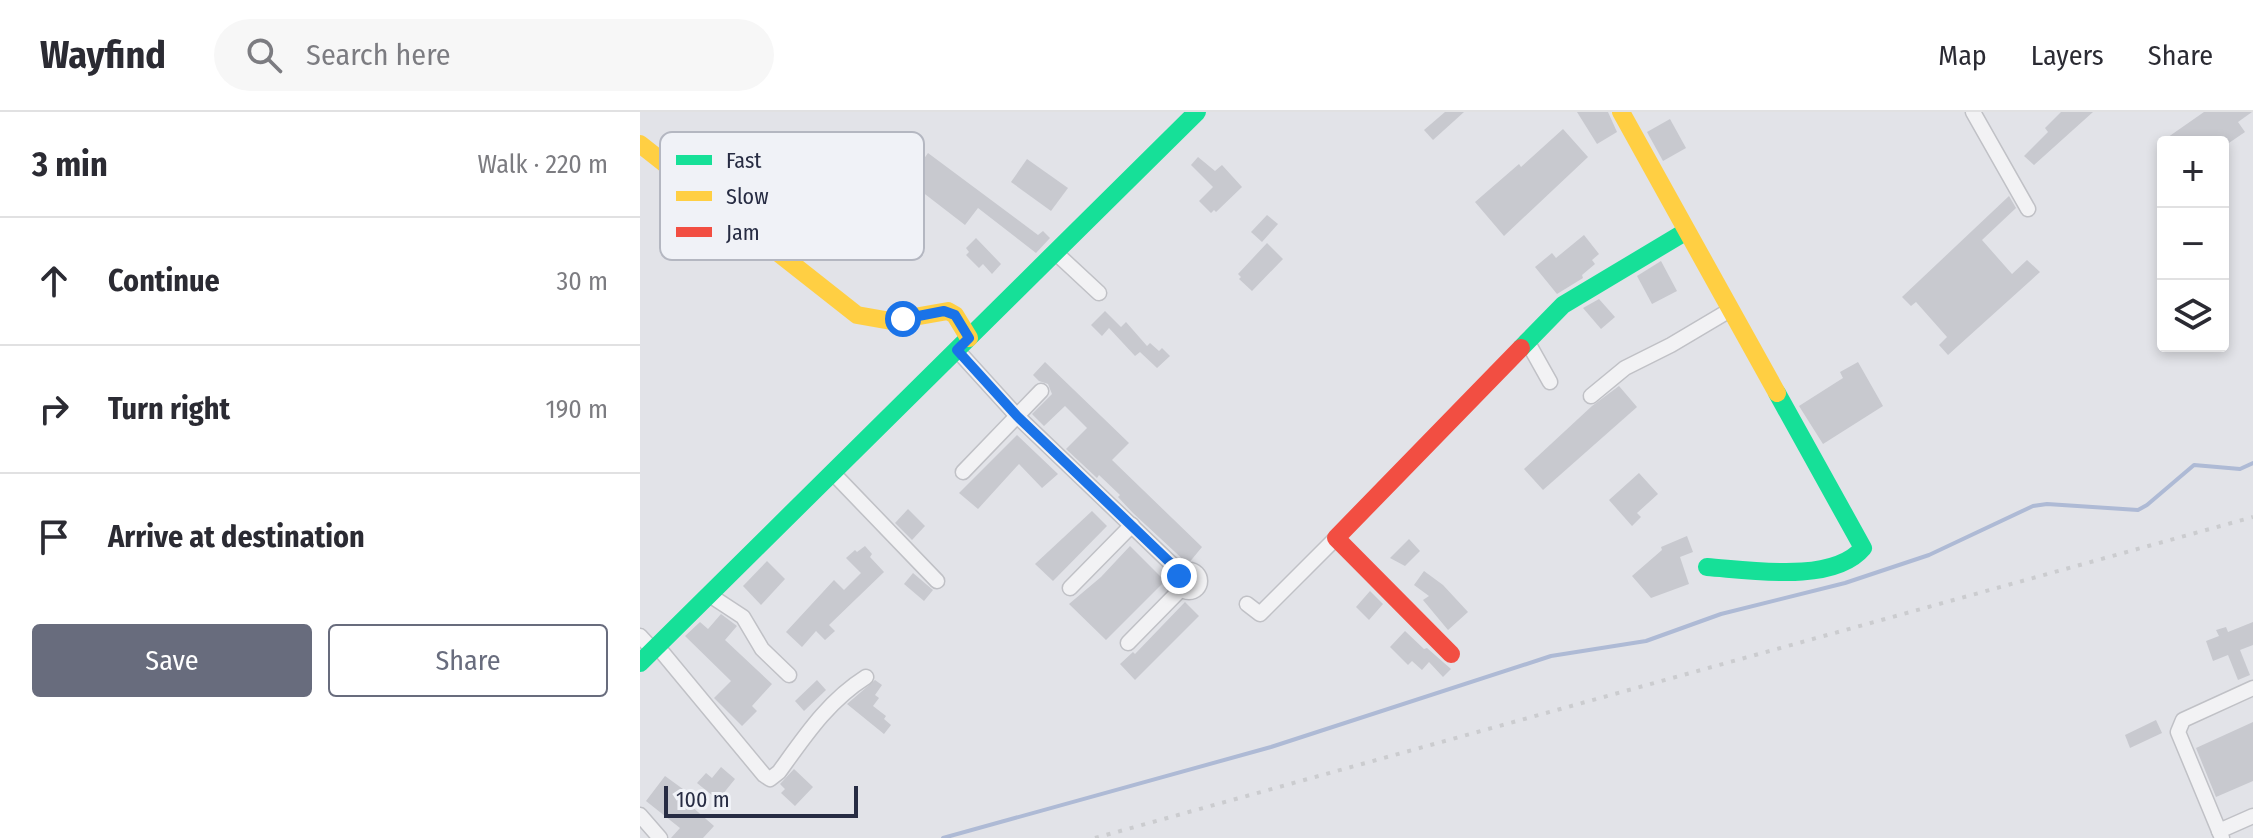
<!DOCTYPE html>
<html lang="en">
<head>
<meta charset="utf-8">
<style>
  body { margin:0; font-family:"Fira Sans Condensed",sans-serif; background:#f7f7f7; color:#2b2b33 }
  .controls { position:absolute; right:24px; top:24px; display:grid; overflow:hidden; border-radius:8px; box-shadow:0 4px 12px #0003 }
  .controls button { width:72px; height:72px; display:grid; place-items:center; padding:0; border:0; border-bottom:2px solid #e1e1e2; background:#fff; color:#2b2b33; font:40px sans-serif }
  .scale { position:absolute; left:24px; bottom:20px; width:194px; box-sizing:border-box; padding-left:8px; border:4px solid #272c43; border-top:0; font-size:22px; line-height:28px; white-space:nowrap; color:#272c43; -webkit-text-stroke:6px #f0f2f7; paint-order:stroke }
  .stop { position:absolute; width:24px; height:24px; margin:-18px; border:6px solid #1a73e8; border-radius:50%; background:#fff }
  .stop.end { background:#1a73e8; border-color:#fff; box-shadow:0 2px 8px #0008 }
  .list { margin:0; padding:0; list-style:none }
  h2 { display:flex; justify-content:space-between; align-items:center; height:104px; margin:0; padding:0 32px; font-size:34px }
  h2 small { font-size:26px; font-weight:400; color:#7c7c81 }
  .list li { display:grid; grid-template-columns:52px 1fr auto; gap:24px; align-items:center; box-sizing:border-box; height:128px; padding:0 32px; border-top:2px solid #e1e1e2 }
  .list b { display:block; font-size:30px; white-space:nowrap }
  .list em { font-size:26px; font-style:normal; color:#7c7c81 }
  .actions { display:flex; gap:16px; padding:24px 32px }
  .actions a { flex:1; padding:18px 0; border:2px solid #686c7d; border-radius:8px; text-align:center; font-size:28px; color:#686c7d }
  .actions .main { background:#686c7d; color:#fff }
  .icon { flex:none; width:44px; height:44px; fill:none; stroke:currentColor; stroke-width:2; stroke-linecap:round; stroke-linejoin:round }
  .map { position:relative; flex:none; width:1613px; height:726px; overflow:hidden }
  header { display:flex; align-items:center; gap:48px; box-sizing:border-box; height:112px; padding:0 40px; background:#fff; border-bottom:2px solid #e1e1e2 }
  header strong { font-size:38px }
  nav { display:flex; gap:44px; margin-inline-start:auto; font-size:28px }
  .search { width:560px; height:72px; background:#f7f7f7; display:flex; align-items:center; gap:20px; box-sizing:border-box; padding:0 28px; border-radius:44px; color:#7c7c81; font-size:30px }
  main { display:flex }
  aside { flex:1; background:#fff }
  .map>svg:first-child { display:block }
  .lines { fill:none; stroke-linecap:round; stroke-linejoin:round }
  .stream { stroke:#aebad5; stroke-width:4 }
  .building { fill:#c8c9cf }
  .street-casing { stroke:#c0c1c6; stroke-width:17 }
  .street { stroke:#f2f2f4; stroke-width:14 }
  .fast { stroke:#16e098; stroke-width:18 }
  .slow { stroke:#ffcf43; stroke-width:18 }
  .jam { stroke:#f24e42; stroke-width:18 }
  .rail { stroke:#cbcccf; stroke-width:4; stroke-dasharray:4 8; stroke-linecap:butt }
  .route { stroke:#1a73e8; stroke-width:10 }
  .key { fill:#f0f2f7; stroke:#b4b7c1; stroke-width:2 }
  .key-label { font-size:22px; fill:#272c43 }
</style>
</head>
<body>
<header>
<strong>Wayfind</strong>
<div class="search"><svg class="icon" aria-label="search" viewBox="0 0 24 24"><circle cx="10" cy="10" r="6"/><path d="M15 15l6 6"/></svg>Search here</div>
<nav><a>Map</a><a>Layers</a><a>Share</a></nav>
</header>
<main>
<aside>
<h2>3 min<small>Walk · 220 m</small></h2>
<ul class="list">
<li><svg class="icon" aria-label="ahead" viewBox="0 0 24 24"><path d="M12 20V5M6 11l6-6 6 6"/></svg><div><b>Continue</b></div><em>30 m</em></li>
<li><svg class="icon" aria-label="right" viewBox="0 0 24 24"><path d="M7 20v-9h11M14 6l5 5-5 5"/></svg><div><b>Turn right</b></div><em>190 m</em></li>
<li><svg class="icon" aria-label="arrive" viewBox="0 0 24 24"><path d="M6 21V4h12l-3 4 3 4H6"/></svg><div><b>Arrive at destination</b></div></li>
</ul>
<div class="actions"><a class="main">Save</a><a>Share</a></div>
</aside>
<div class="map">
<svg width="1613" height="726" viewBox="0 0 1613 726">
  <rect width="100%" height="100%" fill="#e2e3e8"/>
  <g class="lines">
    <!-- stream -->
    <path class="stream" d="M303 726 631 635 911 544 1006 529 1081 502 1205 471 1289 443 1393 394 1407 392 1498 398 1507 393 1554 353 1600 357 1613 351"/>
  </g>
  <!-- building -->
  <g class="building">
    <path d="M805 0H824L793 28 784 18Z"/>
    <path d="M937 0H968L977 20 957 32Z"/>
    <path d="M1421 0H1453L1394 53 1384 44 1408 20 1405 16Z"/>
    <path d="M1564 0H1612L1598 10 1605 20 1583 35V30H1521Z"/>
    <path d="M1030 7 1046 36 1023 49 1007 20Z"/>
    <path d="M923 17 948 45 864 124 835 90 879 52 881 55Z"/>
    <path d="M288 41 398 123 403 119 410 126 396 141 338 96 325 113 268 69Z"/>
    <path d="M558 45 575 59 582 53 602 75 576 100 574 98 571 101 559 89 573 75 551 53Z"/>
    <path d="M387 47 428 76 411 99 371 70Z"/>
    <path d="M1369 84 1376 96 1342 128 1372 162 1387 148 1400 160 1308 243 1299 233 1307 225 1276 190 1271 194 1262 185Z"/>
    <path d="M627 103 638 112 622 130 611 120Z"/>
    <path d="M944 123 959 142 952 148 955 152 942 163 943 166 917 182 895 155 912 141 916 146Z"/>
    <path d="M336 126 361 152 352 162 343 152 339 156 326 143 329 140 326 136Z"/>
    <path d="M627 131 643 147 612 179 599 167 601 165 598 162Z"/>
    <path d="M1021 149 1037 179 1012 192 997 164Z"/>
    <path d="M959 187 975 205 961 217 943 196Z"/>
    <path d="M465 199 481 215 486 210 507 234 510 231 519 239 522 236 530 244 517 256 500 240 495 244 469 216 462 224 451 213Z"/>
    <path d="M405 250 489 331 472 348 562 435 548 452 493 401 478 385 480 383 459 363 457 366 426 337 447 316 425 294 404 314 392 302 412 282 408 272 399 269 393 263Z"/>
    <path d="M1218 250 1243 294 1183 332 1159 294 1203 266 1200 260Z"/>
    <path d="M979 274 997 295 903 378 884 357 952 294Z"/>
    <path d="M377 323 418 362 402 376 379 352 338 397 319 381Z"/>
    <path d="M999 361 1018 382 997 401 1001 405 992 414 969 388Z"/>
    <path d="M268 397 285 414 272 428 255 411Z"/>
    <path d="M452 399 467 414 413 469 395 452Z"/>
    <path d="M1047 424 1053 440 1040 445 1049 472 1011 486 992 464 1022 438 1021 435Z"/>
    <path d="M769 427 780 439 765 454 750 446Z"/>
    <path d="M225 434 232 442 230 445 244 460 189 513 195 519 185 528 176 519 162 535 146 520 194 468 204 478 221 461 206 446 215 438 217 440Z"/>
    <path d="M490 434 525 469 466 528 429 492 461 465Z"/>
    <path d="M127 449 145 467 121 493 103 474Z"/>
    <path d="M784 459 803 473 828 500 808 518 783 488 789 484 774 473Z"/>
    <path d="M273 461 293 478 284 489 264 472Z"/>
    <path d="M730 479 743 492 729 508 716 495Z"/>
    <path d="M545 490 559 504 495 568 480 552 493 540 495 542Z"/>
    <path d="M81 502 97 514 85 528 132 572 112 594 117 599 102 614 74 586 91 569 45 524 60 510 68 517Z"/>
    <path d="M1613 510V533L1600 538 1610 563 1598 568 1588 543 1573 549 1566 529 1579 524 1576 518 1586 515 1588 520Z"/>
    <path d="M765 519 784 537 787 536 811 557 803 565 789 550 782 558 772 549 768 553 750 535Z"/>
    <path d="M177 568 186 578 164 599 155 589Z"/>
    <path d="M235 568 242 573 235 583 239 586 233 594 246 604 244 607 251 613 244 622 207 592Z"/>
    <path d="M1516 608 1522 621 1490 636 1485 623Z"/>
    <path d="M1613 610V669L1576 685 1556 636Z"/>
    <path d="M81 655 95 667 78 688 57 671 66 661 72 666Z"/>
    <path d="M154 657 173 675 155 694 141 681 145 677 140 672Z"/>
    <path d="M25 664 47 680 42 686 74 714 63 726H31L40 716 6 689Z"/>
  </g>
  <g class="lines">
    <!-- street casing -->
    <g class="street-casing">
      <g id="street">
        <path d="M1333 0 1388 97"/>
        <path d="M416 141 459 181"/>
        <path d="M887 229 910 270"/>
        <path d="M317 238 377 304 541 461"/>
        <path d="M951 284 985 256 1031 233 1090 198"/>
        <path d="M323 360 401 279"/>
        <path d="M193 361 297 469"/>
        <circle cx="549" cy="469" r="11"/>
        <path d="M430 476 492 413"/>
        <path d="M71 484 103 505 122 537 149 563"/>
        <path d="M607 492 620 502 696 426"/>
        <path d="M0 524 13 538"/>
        <path d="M488 531 541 477"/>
        <path d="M17 534 124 663 130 667 139 660C165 624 188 589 226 565"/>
        <path d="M0 703 20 726"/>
        <path d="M1579 719 1613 704"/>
        <path d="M1582 726 1538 620 1543 608 1613 576"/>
      </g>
    </g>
    <!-- street -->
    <use href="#street" class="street"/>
    <!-- fast -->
    <g class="fast">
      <path d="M881 236 923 193 1045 120"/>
      <path d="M1067 455C1110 458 1193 472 1223 436L1137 281"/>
      <path d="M0 551 557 0"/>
    </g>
    <!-- slow -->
    <g class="slow">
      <path d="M981 0 1137 281"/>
      <path d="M0 32 217 203 251 209 308 199 315 203 329 226"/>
    </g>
    <!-- jam -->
    <path class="jam" d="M811 542 696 426 881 236"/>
    <!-- rail -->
    <path class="rail" d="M455 726 1613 405"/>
  </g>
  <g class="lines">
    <!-- route -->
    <path class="route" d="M263 207 304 199 315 203 329 226 317 238 377 304 541 461 539 464"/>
  </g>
  <!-- legend -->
  <rect x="20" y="20" width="264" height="128" rx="12" class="key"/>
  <rect x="36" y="43" width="36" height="10" fill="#16e098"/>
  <rect x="36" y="79" width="36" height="10" fill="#ffcf43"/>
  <rect x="36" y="115" width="36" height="10" fill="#f24e42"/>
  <g class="key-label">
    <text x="86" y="56">Fast</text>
    <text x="86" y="92">Slow</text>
    <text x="86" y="128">Jam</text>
  </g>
</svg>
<div class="controls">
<button>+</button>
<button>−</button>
<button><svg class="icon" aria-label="layers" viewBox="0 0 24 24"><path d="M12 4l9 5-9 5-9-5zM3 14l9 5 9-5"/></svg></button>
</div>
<div class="scale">100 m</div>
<div class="stop" style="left:263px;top:207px"></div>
<div class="stop end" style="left:539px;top:464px"></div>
</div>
</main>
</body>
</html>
